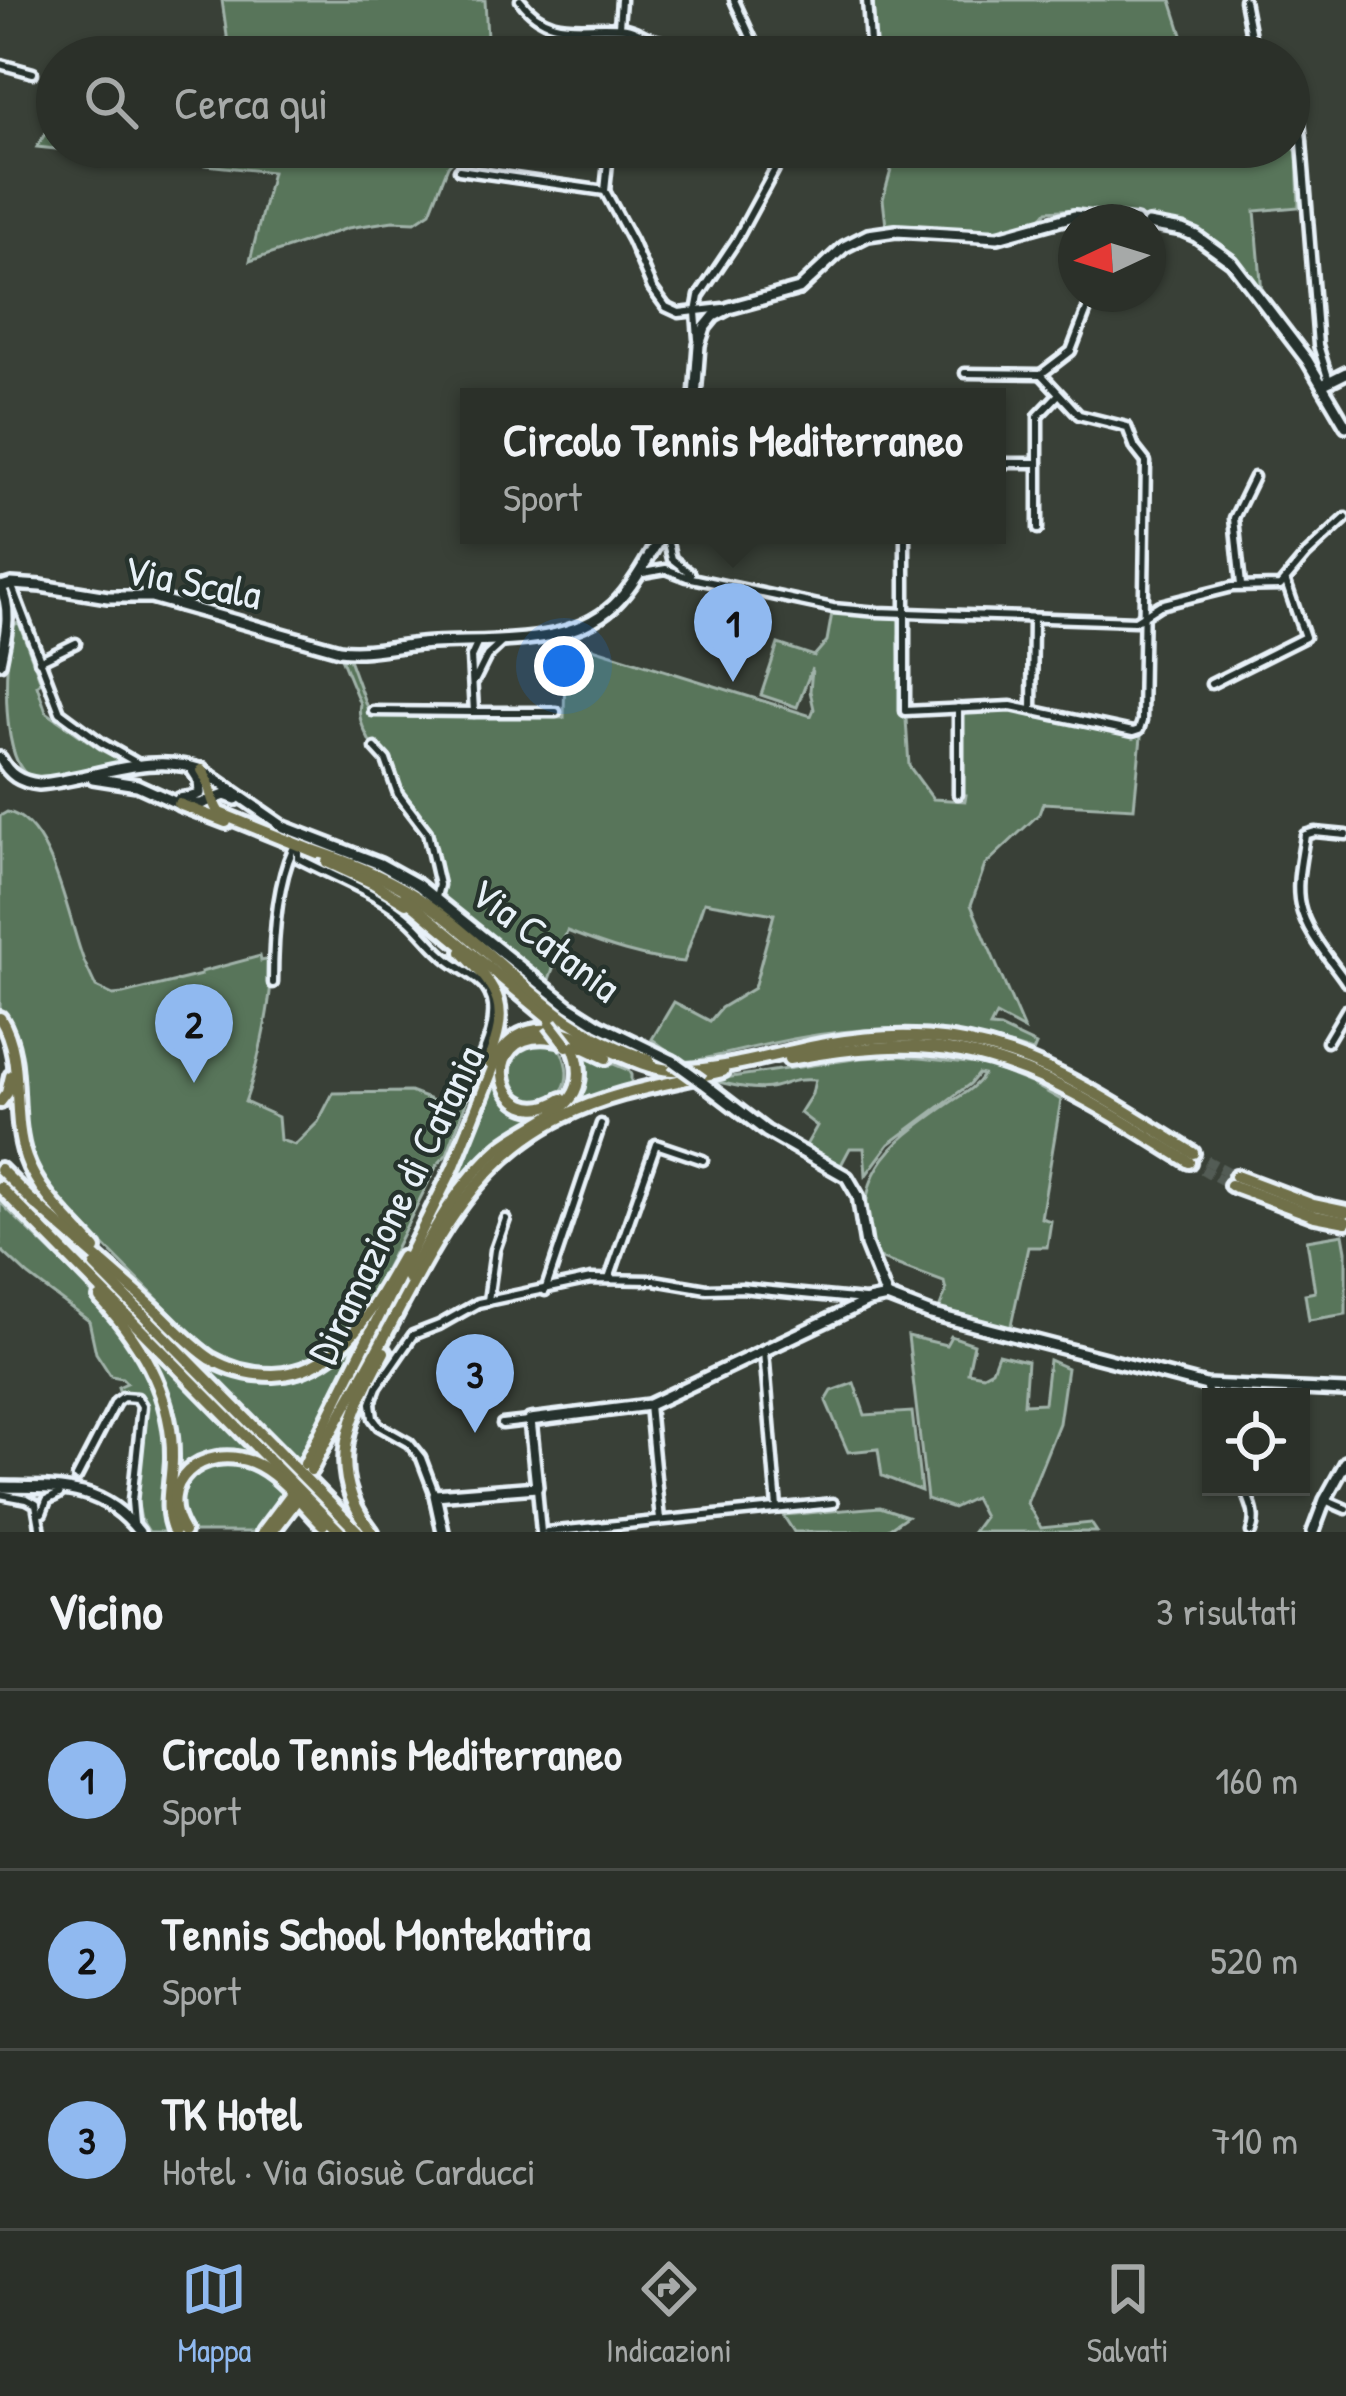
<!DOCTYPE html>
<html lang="it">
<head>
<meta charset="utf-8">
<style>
  body { margin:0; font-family:"Patrick Hand",sans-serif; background:#373c35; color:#f1f3f6 }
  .controls { position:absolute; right:36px; bottom:36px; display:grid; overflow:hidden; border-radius:0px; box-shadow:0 3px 9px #0004 }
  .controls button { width:108px; height:108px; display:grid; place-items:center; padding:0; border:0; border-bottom:3px solid #474b46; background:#2b3029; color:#f1f3f6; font:60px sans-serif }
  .compass { position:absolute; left:1058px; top:204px; width:108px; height:108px; border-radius:50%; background:#2b3029; box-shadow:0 3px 9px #0004; rotate:266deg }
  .you { position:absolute; left:564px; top:666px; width:42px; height:42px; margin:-30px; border:9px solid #fff; border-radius:50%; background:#1a73e8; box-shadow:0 0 0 18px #1a73e833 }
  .badge { display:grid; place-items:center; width:78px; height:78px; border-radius:50%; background:#90b9f0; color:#111; font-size:39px; font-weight:700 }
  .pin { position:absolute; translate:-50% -99px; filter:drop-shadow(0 3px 6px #0008) }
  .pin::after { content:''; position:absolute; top:63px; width:42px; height:36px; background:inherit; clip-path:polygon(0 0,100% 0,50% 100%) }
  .popup { position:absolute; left:460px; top:388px; width:546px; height:156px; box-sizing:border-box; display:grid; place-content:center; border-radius:0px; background:#2b3029; filter:drop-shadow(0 3px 9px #0005); font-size:39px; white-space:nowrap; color:#a6a9a8 }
  .popup b { font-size:45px; color:#f1f3f6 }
  .popup::after { content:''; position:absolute; left:50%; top:100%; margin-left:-24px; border:24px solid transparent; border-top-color:#2b3029 }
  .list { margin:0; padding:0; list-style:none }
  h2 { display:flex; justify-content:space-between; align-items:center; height:156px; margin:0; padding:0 48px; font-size:51px }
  h2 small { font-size:39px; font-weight:400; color:#a6a9a8 }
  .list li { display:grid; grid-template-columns:78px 1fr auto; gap:36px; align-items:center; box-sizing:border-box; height:180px; padding:0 48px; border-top:3px solid #474b46 }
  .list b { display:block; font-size:45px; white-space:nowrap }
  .list p { margin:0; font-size:39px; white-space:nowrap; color:#a6a9a8 }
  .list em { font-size:39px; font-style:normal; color:#a6a9a8 }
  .icon { flex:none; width:66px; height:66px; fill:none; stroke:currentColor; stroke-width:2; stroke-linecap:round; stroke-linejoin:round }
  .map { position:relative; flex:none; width:1346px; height:1532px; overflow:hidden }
  .search { position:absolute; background:#2b3029; box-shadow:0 3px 9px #0004; left:36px; right:36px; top:36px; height:132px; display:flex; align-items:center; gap:30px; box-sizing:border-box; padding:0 42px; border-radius:66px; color:#a6a9a8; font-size:45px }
  .sheet { height:696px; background:#2b3029 }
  nav { display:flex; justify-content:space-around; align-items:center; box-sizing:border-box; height:168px; border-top:3px solid #474b46; background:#2b3029; font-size:33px; color:#a6a9a8 }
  nav a { display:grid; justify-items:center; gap:6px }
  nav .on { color:#90b9f0 }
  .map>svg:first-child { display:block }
  .green { fill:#59745a; stroke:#a0b2a9; stroke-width:3 }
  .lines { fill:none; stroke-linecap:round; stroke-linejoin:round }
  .highway-tunnel { stroke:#535b54; stroke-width:10; stroke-dasharray:10 5; stroke-linecap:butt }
  .street-casing { stroke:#e8f1f8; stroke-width:15 }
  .secondary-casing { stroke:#e8f1f8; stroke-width:18 }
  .highway-casing { stroke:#e8f1f8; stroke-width:20 }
  .street { stroke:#26332d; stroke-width:6 }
  .secondary { stroke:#26332d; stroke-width:9 }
  .highway { stroke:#6f704a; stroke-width:10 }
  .secondary-bridge-casing { stroke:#e8f1f8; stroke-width:18; stroke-linecap:butt }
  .highway-bridge-casing { stroke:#e8f1f8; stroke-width:20; stroke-linecap:butt }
  .secondary-bridge { stroke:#26332d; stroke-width:9 }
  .highway-bridge { stroke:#6f704a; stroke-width:10 }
  .labels { text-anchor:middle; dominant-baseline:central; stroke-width:9; stroke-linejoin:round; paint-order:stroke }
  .street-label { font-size:42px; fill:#e8f1f8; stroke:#26332d }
</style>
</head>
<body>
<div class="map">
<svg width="1346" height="1532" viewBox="0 0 1346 1532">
  <rect width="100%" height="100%" fill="#394037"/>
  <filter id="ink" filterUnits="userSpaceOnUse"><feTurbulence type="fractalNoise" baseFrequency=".00833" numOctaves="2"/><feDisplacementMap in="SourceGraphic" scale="24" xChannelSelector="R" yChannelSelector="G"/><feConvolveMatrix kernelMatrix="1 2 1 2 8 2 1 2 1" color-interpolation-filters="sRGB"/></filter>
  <g filter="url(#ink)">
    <!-- green -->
    <g class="green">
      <path d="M222 0H485L488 57H91L98 47 228 43Z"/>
      <path d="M873 0H1171L1189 57H876Z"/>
      <path d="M57 114V147H465L448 166 430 212 415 222 393 221 348 228 250 261 272 172 37 147Z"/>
      <path d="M1289 141 1297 152 1299 207 1255 211 1262 292C1224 242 1219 235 1156 220L1151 216 1143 218 1076 209 1047 211C1036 227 1012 231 994 232L886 226 883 199 893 163V147H1209L1217 156 1250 152V147H1289Z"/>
      <path d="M832 613 901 619 899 638 901 714 906 719 909 766 933 799 965 801 966 795H962V715L965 711 1010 709 1141 737 1134 808 1043 803 1039 814 985 865 971 905 1024 1030 996 1015 990 1027 1000 1028 1036 1045 1033 1052C954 1026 875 1023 793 1039 757 1046 720 1056 684 1063L652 1039 674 1002 710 1021 721 1008 754 988 774 914 704 902 684 962C643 959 605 946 567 931L548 982 440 894C442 868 434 833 419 811 412 801 399 794 394 782 387 764 395 751 371 744 365 732 357 718 360 704L341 658 349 659 370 716 564 718 565 663 562 639H564L811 716 814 709 810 691 812 668 797 707 761 695 778 644 814 656 827 641Z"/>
      <path d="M19 623 41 682 37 685 46 712 101 750 128 764C102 769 59 783 34 778 0 769 4 663 12 625Z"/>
      <path d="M7 812C53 820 69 924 84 961 88 970 92 979 96 987L113 995 123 994 201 975V972L260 956 261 961 270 959C276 989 256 1072 245 1102L278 1117 280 1140 295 1145 318 1122 333 1093 410 1092 455 1109 468 1097 447 1154 437 1165 369 1301 345 1335 332 1347 305 1364 275 1370 245 1367 219 1357 205 1347 50 1191C45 1184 38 1176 34 1168 9 1119 34 1058 0 1011V816Z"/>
      <path d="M556 1041C578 1077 567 1108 521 1100L505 1080C513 1043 521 1044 556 1041Z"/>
      <path d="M578 1049 628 1070 631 1075V1084L627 1088 562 1110 572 1102Z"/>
      <path d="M900 1056 987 1065 1031 1083 1061 1100 1041 1218 1051 1221 1047 1247H1028L1010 1330 938 1312 946 1291 944 1282 874 1256C849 1176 887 1146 948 1104 961 1095 975 1088 983 1075L978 1074 970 1084 889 1144 866 1175 864 1148H850L841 1165 805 1147 817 1126 800 1113 812 1094 815 1080C792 1079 793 1082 774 1087 759 1092 726 1084 711 1080L861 1058Z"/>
      <path d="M498 1064 500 1085 506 1095 552 1109C494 1143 461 1182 423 1238Z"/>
      <path d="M0 1202C59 1262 143 1327 162 1413 171 1451 152 1497 169 1532H149L141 1519 136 1497 146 1403 137 1394 120 1393 118 1387 127 1383 122 1378 111 1376 96 1353 89 1321 29 1276 0 1249Z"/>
      <path d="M1343 1234 1346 1251V1314L1309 1320 1305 1294 1315 1292 1307 1240Z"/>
      <path d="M384 1300 299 1463 195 1358C284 1406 333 1382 384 1300Z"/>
      <path d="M908 1336 946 1345 951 1336 974 1344 968 1372 983 1375 992 1370 998 1354 1027 1361 1024 1404 1044 1403 1049 1360 1067 1368 1059 1423 1027 1503 1041 1528 1091 1523 1097 1532H973L984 1517 974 1498 953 1508 927 1499Z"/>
      <path d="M139 1338 250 1452 248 1456C213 1452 193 1450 174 1485 181 1427 169 1388 139 1338Z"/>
      <path d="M854 1383 865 1415 912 1412 921 1491 882 1476 878 1449 848 1452 826 1401 832 1391Z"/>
      <path d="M216 1461C247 1464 263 1472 286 1493L265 1522 255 1532H189C170 1495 180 1477 216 1461Z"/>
      <path d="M880 1507 907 1516 884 1532H794L783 1515Z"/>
    </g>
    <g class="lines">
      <!-- highway-tunnel -->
      <g class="highway-tunnel">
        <path d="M1193 1153 1236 1176"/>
        <path d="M1189 1162 1231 1185"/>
      </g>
      <!-- street casing -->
      <g class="street-casing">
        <g id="street">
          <path d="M520 0C550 40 583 23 626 28 636 30 643 36 653 39 675 46 685 43 707 57"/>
          <path d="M734 0 760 57"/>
          <path d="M867 0 871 57"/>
          <path d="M1244 0 1255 57"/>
          <path d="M619 26 621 0"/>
          <path d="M0 64 33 73"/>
          <path d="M1289 94 1297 93 1302 141"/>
          <path d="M1289 127 1302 142 1318 345 1329 381"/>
          <path d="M459 170 605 191 632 241 652 288 666 307 679 313 723 308"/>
          <path d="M605 191 608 162"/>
          <path d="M698 339 696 312 699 296 736 241 780 160 790 147"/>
          <path d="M965 373 1041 374"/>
          <path d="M997 463H1038"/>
          <path d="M1038 529V416L1058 395"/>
          <path d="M666 535 672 559 691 574"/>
          <path d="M905 535V711L1011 706 1133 732 1139 730 1142 721 1146 462 1135 448 1127 427 1079 415 1041 374 1071 351 1093 294"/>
          <path d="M643 573 666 569 687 577 833 608 878 612 1135 621 1160 605 1232 587 1280 586 1306 555 1346 518"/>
          <path d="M11 584 60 712 102 743 137 763"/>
          <path d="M1241 585 1234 518 1254 477"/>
          <path d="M39 661 76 643"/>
          <path d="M475 680 487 656 501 643"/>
          <path d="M1211 684 1305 637 1286 582"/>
          <path d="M1032 710 1033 619"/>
          <path d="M373 711 474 712 471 657 477 644"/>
          <path d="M475 712H556"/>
          <path d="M375 748 386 760 398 794 427 832 439 885 436 897"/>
          <path d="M958 794V708"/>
          <path d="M1346 835 1315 832 1305 835C1302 857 1295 883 1300 905 1306 933 1331 960 1346 982"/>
          <path d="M298 850V858C335 878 378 892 410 921 424 934 435 950 450 961 467 974 490 981 493 1006 496 1035 476 1067 465 1093"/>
          <path d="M273 983C273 941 276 886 293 849"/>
          <path d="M1327 1042 1346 1010"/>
          <path d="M609 1279 656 1144 703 1160"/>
          <path d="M545 1291 601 1124"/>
          <path d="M488 1301 495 1250 506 1219"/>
          <path d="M764 1351 777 1508"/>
          <path d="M1206 1385 1211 1401"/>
          <path d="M649 1405 660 1520"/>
          <path d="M502 1424 528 1421"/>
          <path d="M77 1477 116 1402 123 1397 137 1398 142 1406 132 1501 134 1524"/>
          <path d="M1244 1487C1250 1502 1258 1516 1251 1532"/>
          <path d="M537 1488 541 1532"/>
          <path d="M0 1494 27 1499 36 1504 41 1532"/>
          <path d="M435 1495 421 1458 409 1443 379 1426 373 1418 371 1403 377 1387 413 1335 439 1325 478 1303 591 1279 654 1280 707 1289 741 1288 864 1300"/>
          <path d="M1325 1500 1346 1509"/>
          <path d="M42 1513 47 1500 59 1494"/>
          <path d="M547 1532 833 1503"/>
        </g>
      </g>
      <!-- secondary casing -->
      <g class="secondary-casing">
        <g id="secondary">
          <path d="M1148 224 1182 230 1196 236 1232 262 1307 360 1346 426"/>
          <path d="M1322 385 1346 373"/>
          <path d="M695 397 699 345 705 327 714 316 729 308 799 289 844 247 868 235 896 231 998 237 1074 216 1136 222"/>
          <path d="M0 586C13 610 5 637 0 663"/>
          <path d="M1 587 11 584 41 586 108 597H151L339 650C371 654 401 644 433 643 490 640 568 648 614 605 633 587 648 558 661 535"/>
          <path d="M0 758C9 775 20 782 39 784 93 780 147 751 202 770L284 827 380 864 418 885 569 1006 599 1025 673 1061"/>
          <path d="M93 778 137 785 179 804H201L225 795 236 799"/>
          <path d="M179 799 192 797 200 793 199 780 192 769"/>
          <path d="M702 1082 766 1131 847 1177 858 1196 866 1245 887 1297"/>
          <path d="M887 1297 931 1314 1206 1385 1346 1391"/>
          <path d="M0 1487C57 1488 101 1483 139 1532"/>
          <path d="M443 1532 435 1495 537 1487 530 1420 649 1405 868 1301 887 1297"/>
          <path d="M1313 1532 1325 1500 1346 1462"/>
        </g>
      </g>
      <!-- highway casing -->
      <g class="highway-casing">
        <g id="highway">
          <path d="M202 770C212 784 209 799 219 813L318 853"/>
          <path d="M179 804 226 822"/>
          <path d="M313 850C354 864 394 880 430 906 478 940 518 985 566 1019 591 1036 620 1050 649 1060"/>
          <path d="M327 862 373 883 406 903"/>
          <path d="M404 897 558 1025"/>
          <path d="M462 952C501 992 510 1006 488 1062"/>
          <path d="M0 1018C26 1060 10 1112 26 1158 38 1193 71 1222 95 1249"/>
          <path d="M789 1059C831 1052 875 1045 918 1047 1021 1051 1104 1110 1189 1162"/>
          <path d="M562 1099C499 1139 473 1028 552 1038 571 1040 589 1050 606 1058"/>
          <path d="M0 1102 7 1093 11 1076"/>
          <path d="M0 1169 36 1205"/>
          <path d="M1236 1176 1313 1205 1346 1212"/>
          <path d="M1231 1185 1315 1216 1346 1222"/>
          <path d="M0 1187 340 1532"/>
          <path d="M31 1200C72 1237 115 1273 156 1310 174 1327 190 1345 211 1359 230 1370 251 1375 273 1375 342 1372 372 1309 402 1257"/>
          <path d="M95 1266 358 1532"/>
          <path d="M408 1278C433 1230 459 1182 501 1147 522 1130 554 1119 571 1098 583 1081 580 1062 572 1044"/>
          <path d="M100 1298C141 1342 173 1396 172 1458 172 1484 163 1508 174 1532"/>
          <path d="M305 1464 453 1168 497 1058C539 989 616 1068 672 1070 723 1072 776 1053 826 1044 986 1016 1064 1073 1193 1153"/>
          <path d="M311 1470C333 1426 359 1385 382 1341 429 1254 470 1161 564 1116 614 1091 669 1084 723 1071"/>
          <path d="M184 1532C153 1483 203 1443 252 1462 280 1473 302 1504 323 1525"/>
          <path d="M263 1532 290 1496"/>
          <path d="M272 1532 295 1502"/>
          <path d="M372 1532C322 1469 351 1414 384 1352"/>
        </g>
      </g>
      <!-- street -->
      <use href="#street" class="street"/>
      <!-- secondary -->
      <use href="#secondary" class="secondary"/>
      <!-- highway -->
      <use href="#highway" class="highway"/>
      <!-- secondary-bridge casing -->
      <g class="secondary-bridge-casing">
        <path id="secondary-bridge" d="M673 1061 702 1082"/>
      </g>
      <!-- highway-bridge casing -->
      <g class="highway-bridge-casing">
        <path id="highway-bridge" d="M550 1024 567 1046"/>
      </g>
      <!-- secondary-bridge -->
      <use href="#secondary-bridge" class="secondary-bridge"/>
      <!-- highway-bridge -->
      <use href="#highway-bridge" class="highway-bridge"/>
    </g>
  </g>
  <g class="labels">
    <!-- street labels -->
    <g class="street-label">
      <text transform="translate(193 581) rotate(11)">Via Scala</text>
      <text transform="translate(546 939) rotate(37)">Via Catania</text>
      <text transform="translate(395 1204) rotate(-64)">Diramazione di Catania</text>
    </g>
  </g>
</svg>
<div class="controls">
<button><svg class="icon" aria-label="locate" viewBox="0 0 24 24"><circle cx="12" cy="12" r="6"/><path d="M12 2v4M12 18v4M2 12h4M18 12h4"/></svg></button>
</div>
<svg class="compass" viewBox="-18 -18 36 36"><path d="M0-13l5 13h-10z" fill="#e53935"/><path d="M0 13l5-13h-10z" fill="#a6a9a8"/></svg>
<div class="you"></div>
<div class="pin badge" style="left:733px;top:682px">1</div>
<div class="popup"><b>Circolo Tennis Mediterraneo</b>Sport</div>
<div class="pin badge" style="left:194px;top:1083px">2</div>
<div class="pin badge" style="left:475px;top:1433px">3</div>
<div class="search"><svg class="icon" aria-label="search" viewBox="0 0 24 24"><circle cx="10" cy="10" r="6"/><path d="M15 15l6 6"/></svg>Cerca qui</div>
</div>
<section class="sheet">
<h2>Vicino<small>3 risultati</small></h2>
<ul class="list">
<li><span class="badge">1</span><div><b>Circolo Tennis Mediterraneo</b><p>Sport</p></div><em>160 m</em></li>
<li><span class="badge">2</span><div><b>Tennis School Montekatira</b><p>Sport</p></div><em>520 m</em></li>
<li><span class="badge">3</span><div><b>TK Hotel</b><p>Hotel · Via Giosuè Carducci</p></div><em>710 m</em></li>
</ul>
</section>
<nav>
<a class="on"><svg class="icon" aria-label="map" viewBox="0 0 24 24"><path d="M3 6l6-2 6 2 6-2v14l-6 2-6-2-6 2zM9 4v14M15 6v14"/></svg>Mappa</a>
<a><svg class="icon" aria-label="directions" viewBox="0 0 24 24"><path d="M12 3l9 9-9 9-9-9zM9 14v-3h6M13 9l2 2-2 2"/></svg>Indicazioni</a>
<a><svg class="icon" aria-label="saved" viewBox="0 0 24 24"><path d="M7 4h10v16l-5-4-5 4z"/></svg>Salvati</a>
</nav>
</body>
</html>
